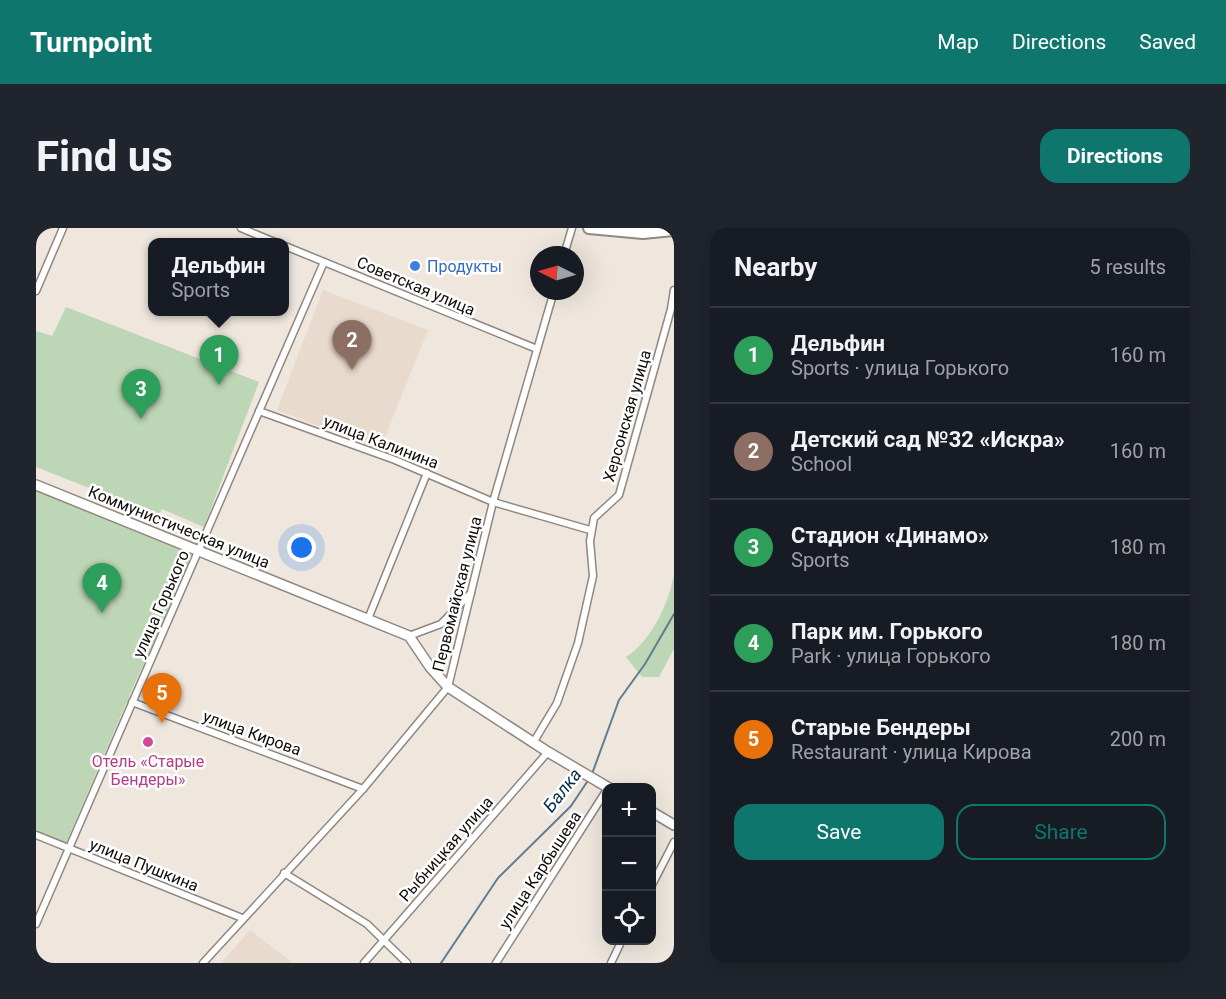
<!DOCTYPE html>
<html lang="en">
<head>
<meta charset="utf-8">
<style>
  body { margin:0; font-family:Roboto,sans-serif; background:#20242c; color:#f1f3f6 }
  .controls { position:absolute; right:18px; bottom:18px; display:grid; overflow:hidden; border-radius:12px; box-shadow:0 6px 24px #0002 }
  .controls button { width:54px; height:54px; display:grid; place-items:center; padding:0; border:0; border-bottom:2px solid #363941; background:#171b24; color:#f1f3f6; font:30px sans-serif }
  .compass { position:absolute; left:494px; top:18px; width:54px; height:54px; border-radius:50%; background:#171b24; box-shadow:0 6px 24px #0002; rotate:275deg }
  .you { position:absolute; left:266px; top:320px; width:21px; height:21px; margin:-15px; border:4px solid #fff; border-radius:50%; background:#1a73e8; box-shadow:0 0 0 9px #1a73e833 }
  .badge { display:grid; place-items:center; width:39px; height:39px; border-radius:50%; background:#0f766e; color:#fff; font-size:20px; font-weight:700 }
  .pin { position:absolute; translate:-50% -50px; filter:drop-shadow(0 2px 3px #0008) }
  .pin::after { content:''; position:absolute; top:32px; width:21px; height:18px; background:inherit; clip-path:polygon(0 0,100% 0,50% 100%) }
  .popup { position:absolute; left:112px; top:10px; width:141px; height:78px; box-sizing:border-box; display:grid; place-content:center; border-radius:12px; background:#171b24; filter:drop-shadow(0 2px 4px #0005); font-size:20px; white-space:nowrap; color:#9ea1a6 }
  .popup b { font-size:22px; color:#f1f3f6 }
  .popup::after { content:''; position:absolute; left:50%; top:100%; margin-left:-12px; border:12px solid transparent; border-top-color:#171b24 }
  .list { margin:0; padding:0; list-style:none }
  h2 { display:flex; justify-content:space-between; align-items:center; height:78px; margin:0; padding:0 24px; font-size:26px }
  h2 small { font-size:20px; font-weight:400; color:#9ea1a6 }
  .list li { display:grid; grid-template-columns:39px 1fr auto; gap:18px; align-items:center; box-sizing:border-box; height:96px; padding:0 24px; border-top:2px solid #363941 }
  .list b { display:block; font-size:22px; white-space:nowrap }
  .list p { margin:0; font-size:20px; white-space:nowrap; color:#9ea1a6 }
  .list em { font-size:20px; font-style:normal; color:#9ea1a6 }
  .actions { display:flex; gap:12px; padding:18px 24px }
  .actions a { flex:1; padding:14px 0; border:2px solid #0f766e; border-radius:18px; text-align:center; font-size:21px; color:#0f766e }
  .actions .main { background:#0f766e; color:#fff }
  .icon { flex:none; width:33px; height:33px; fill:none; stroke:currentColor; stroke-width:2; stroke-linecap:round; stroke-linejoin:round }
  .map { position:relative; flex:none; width:638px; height:735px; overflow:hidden; border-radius:18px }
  header { display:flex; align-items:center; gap:36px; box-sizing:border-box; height:84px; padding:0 30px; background:#0f766e; color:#fff }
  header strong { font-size:28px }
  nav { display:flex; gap:33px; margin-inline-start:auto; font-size:21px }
  .intro { display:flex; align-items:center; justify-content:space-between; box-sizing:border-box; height:144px; padding:0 36px }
  h1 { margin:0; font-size:42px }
  .button { padding:15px 27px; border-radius:18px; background:#0f766e; color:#fff; font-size:21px; font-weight:700 }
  main { display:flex; gap:36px; padding:0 36px }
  aside { flex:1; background:#171b24; border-radius:18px; box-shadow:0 6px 24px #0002 }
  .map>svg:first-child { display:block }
  .built { fill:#e8dbcd }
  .green { fill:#bdd6b5 }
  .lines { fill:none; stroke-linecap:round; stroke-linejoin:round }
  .stream { stroke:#617c92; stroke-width:2 }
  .minor-casing { stroke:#8f8780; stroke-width:9 }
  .secondary-casing { stroke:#8f8780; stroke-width:12 }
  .primary-casing { stroke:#8f8780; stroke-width:14 }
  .minor { stroke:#fff; stroke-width:6 }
  .secondary { stroke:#fff; stroke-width:9 }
  .primary { stroke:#fff; stroke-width:10 }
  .shop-dot { fill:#3f7fe0; stroke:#fff; stroke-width:2 }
  .hotel-dot { fill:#d1479c; stroke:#fff; stroke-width:2 }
  .labels { text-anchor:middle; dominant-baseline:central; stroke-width:5; stroke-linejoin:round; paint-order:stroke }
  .shop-label { font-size:16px; fill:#366cbe; stroke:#fff; text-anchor:start }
  .street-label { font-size:16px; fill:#0e0b09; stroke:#fff }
  .hotel-label { font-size:16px; fill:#b23c85; stroke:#fff }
  .water-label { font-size:18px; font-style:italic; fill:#002d4d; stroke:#fff }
</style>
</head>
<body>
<header>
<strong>Turnpoint</strong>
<nav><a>Map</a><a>Directions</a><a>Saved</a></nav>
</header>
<div class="intro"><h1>Find us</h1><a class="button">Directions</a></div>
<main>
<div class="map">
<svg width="638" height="735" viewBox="0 0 638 735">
  <rect width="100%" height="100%" fill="#efe7de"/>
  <!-- built -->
  <g class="built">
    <path d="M287 62 392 102 344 221 241 182Z"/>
    <path d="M214 702 257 735H185Z"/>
  </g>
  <!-- green -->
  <g class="green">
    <path d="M30 79 223 154 168 299 126 281 122 287 0 239V105L1 103 16 108Z"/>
    <path d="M0 257 163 323 102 448 30 615 0 604Z"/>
    <path d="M638 345V421L623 449H606L590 429C615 413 634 374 638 345Z"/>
  </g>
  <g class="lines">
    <!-- stream -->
    <g class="stream">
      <path d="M556 546 583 472 609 436 638 386"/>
      <path d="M405 735 462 650 535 578 553 551"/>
    </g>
    <!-- minor casing -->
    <g class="minor-casing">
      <g id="minor">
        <path d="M205 0 241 15"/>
        <path d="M249 18 501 121"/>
        <path d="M528 27 536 0"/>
        <path d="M0 63 27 0"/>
        <path d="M223 183 359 232 457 274 554 302"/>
        <path d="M332 391 391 245"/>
        <path d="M373 408 405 396 435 365"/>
        <path d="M96 474 327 561"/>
        <path d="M497 515 521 475 542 415 557 348 554 313 558 290 583 267 635 81 638 62"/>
        <path d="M0 607 206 690"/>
        <path d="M248 645 331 696 371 735"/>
        <path d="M616 657 638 614"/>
        <path d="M0 696 288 34"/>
        <path d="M167 735 327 561 412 459 457 274 518 63"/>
        <path d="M328 735 512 524"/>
        <path d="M460 735 570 563"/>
        <path d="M575 735 586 712"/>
      </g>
    </g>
    <!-- secondary casing -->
    <g class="secondary-casing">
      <g id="secondary">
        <path d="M0 257 373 408 394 439 412 459 512 524 573 560"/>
        <path d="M616 584 638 597"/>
      </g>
    </g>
    <!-- primary casing -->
    <g class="primary-casing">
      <path id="primary" d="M553 0 607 5 638 2"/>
    </g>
    <!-- minor -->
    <use href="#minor" class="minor"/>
    <!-- secondary -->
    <use href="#secondary" class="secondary"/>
    <!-- primary -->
    <use href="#primary" class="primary"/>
  </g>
  <!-- markers -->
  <circle class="shop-dot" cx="379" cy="38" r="6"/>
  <circle class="hotel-dot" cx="112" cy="514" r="6"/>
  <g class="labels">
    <!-- shop labels -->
    <g class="shop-label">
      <text x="391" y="38">Продукты</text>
    </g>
    <!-- street labels -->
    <g class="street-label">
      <text transform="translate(380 58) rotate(23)">Советская улица</text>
      <text transform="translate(591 188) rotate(-74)">Херсонская улица</text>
      <text transform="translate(345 214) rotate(21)">улица Калинина</text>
      <text transform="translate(143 299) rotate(22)">Коммунистическая улица</text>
      <text transform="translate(421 366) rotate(-76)">Первомайская улица</text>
      <text transform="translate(125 376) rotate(-66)">улица Горького</text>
      <text transform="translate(216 505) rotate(20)">улица Кирова</text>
      <text transform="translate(410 621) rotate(-49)">Рыбницкая улица</text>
      <text transform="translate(108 637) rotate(22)">улица Пушкина</text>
      <text transform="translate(504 642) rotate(-57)">улица Карбышева</text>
    </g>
    <!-- hotel labels -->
    <g class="hotel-label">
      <text x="112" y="533">Отель «Старые<tspan x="112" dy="18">Бендеры»</tspan></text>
    </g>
    <!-- water labels -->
    <g class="water-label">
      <text transform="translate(526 562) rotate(-52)">Балка</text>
    </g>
  </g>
</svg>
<div class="controls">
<button>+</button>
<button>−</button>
<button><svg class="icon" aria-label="locate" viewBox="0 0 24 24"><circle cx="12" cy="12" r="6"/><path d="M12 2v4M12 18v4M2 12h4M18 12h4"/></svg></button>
</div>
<svg class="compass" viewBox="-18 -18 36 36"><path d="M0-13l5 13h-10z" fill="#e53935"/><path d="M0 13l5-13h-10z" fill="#9ea1a6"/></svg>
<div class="you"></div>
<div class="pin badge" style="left:183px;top:157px;background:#2e9e5b">1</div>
<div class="popup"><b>Дельфин</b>Sports</div>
<div class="pin badge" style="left:316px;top:142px;background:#8d6e63">2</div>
<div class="pin badge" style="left:105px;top:191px;background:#2e9e5b">3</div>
<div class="pin badge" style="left:66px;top:385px;background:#2e9e5b">4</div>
<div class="pin badge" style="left:126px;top:495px;background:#e8710a">5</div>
</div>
<aside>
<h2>Nearby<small>5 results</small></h2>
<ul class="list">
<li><span class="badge" style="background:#2e9e5b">1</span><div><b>Дельфин</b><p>Sports · улица Горького</p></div><em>160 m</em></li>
<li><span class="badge" style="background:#8d6e63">2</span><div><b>Детский сад №32 «Искра»</b><p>School</p></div><em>160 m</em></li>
<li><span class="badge" style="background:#2e9e5b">3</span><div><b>Стадион «Динамо»</b><p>Sports</p></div><em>180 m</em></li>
<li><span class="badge" style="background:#2e9e5b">4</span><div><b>Парк им. Горького</b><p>Park · улица Горького</p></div><em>180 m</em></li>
<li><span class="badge" style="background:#e8710a">5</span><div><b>Старые Бендеры</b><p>Restaurant · улица Кирова</p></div><em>200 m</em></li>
</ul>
<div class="actions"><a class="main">Save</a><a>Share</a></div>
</aside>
</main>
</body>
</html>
